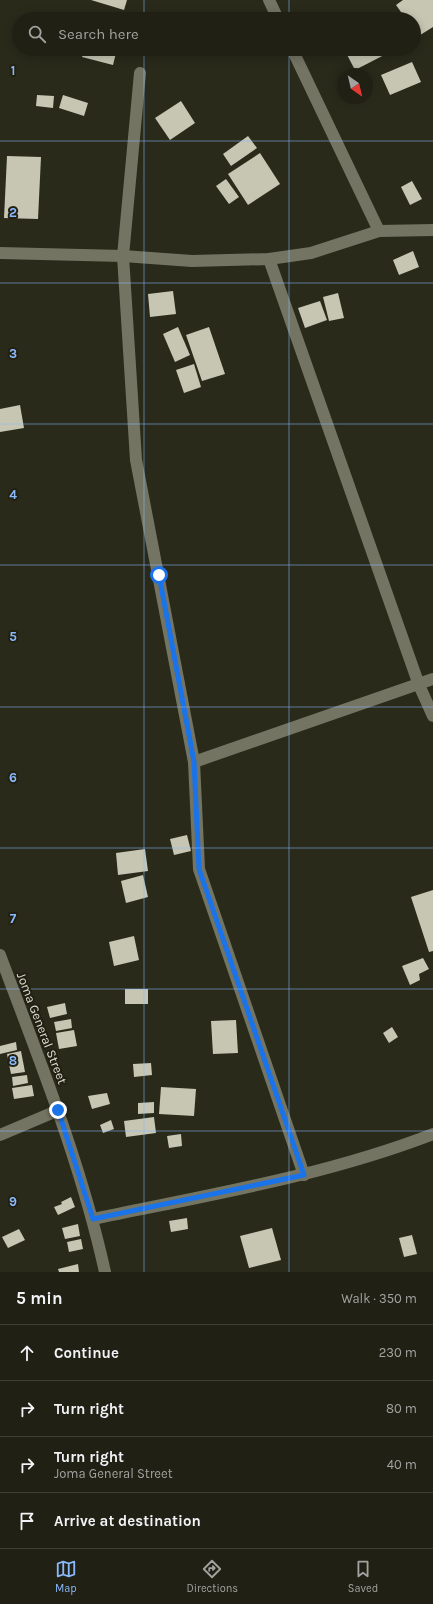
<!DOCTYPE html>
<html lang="en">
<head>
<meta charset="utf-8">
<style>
  body { margin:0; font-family:Karla,sans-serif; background:#2d2d22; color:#f1f3f6 }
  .compass { position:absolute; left:337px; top:68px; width:36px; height:36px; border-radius:50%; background:#202014; box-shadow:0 2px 10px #0003; rotate:146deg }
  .stop { position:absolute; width:12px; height:12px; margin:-9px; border:3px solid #1a73e8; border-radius:50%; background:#fff }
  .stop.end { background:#1a73e8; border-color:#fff; box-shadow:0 1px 4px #0008 }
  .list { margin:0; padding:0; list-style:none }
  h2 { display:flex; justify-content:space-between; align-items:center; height:52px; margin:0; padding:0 16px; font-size:17px }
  h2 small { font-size:13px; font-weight:400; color:#a2a3a0 }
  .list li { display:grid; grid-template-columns:26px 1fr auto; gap:12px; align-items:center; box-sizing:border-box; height:56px; padding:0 16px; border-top:1px solid #3d3e34 }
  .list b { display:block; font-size:15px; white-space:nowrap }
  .list p { margin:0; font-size:13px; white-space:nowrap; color:#a2a3a0 }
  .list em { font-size:13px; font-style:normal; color:#a2a3a0 }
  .icon { flex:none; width:22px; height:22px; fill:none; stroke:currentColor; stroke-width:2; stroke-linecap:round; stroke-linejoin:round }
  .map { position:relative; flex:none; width:433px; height:1272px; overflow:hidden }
  .search { position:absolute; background:#202014; box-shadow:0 2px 10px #0003; left:12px; right:12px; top:12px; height:44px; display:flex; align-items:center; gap:10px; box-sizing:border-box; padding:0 14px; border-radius:22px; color:#a2a3a0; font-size:15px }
  .sheet { height:276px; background:#202014 }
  nav { display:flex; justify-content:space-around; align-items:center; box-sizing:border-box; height:56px; border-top:1px solid #3d3e34; background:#202014; font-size:11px; color:#a2a3a0 }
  nav a { display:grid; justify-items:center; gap:2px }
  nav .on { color:#8abafc }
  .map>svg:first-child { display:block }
  .building { fill:#c6c6b3 }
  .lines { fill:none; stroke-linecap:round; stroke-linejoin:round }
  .minor { stroke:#747463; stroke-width:12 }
  .route { stroke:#1a73e8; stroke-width:5 }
  .grid { fill:none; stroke:#8abafc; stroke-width:1; stroke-opacity:0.55 }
  .labels { text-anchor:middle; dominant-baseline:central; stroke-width:4; stroke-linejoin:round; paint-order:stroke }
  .street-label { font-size:13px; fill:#ddddd3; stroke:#212012 }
  .grid-label { font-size:13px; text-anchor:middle; font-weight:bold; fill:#8abafc; stroke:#212012; stroke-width:4; stroke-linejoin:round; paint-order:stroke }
</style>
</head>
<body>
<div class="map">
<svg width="433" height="1272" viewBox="0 0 433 1272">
  <rect width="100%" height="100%" fill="#2a2a1b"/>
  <!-- building -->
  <g class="building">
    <path d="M91 0H127L124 10Z"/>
    <path d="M403 0H433V27L417 37 414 32V19H406L396 5Z"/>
    <path d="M94 13 117 19H93Z"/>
    <path d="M373 13 376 19H360Z"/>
    <path d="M85 49H117L113 65 82 57Z"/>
    <path d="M344 49H391L392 51 355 70Z"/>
    <path d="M412 62 421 82 390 95 381 75Z"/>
    <path d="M37 95 54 96 53 108 36 106Z"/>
    <path d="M63 95 88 103 84 116 59 108Z"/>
    <path d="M181 101 195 123 170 140 155 118Z"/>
    <path d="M248 136 257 148 231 166 223 154Z"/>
    <path d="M260 153 280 184 248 205 228 174Z"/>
    <path d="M7 156 41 157 38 219 4 218Z"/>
    <path d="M226 179 239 197 229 204 216 186Z"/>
    <path d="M412 181 422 199 410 205 401 187Z"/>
    <path d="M413 251 419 267 399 275 393 260Z"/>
    <path d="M173 291 176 314 150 317 148 294Z"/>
    <path d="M338 293 344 318 329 321 323 297Z"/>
    <path d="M320 301 327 320 305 328 298 308Z"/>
    <path d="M178 327 190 355 175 362 163 334Z"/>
    <path d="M209 327 225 374 202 381 186 335Z"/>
    <path d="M194 364 201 387 184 393 176 370Z"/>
    <path d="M20 405 24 428 0 432V409Z"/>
    <path d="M187 835 191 851 174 855 170 839Z"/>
    <path d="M145 849 148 871 118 875 116 853Z"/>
    <path d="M143 875 148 897 126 903 121 881Z"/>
    <path d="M433 890V951L429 952 411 897Z"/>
    <path d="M134 936 139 960 114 966 109 942Z"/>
    <path d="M423 958 429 969 419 974 420 980 410 985 402 966Z"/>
    <rect x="125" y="989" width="23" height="15"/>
    <path d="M65 1003 67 1014 50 1018 47 1007Z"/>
    <path d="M71 1019 72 1028 56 1031 54 1022Z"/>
    <path d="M236 1020 238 1053 213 1054 211 1021Z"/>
    <path d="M392 1027 398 1037 389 1043 383 1033Z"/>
    <path d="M74 1030 77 1046 59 1049 56 1033Z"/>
    <path d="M16 1042 17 1050 0 1054V1046Z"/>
    <path d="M21 1051 25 1072 11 1074 7 1054Z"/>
    <path d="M151 1063 152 1075 134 1077 133 1064Z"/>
    <path d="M27 1075 28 1083 13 1086 12 1077Z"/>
    <path d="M32 1085 34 1096 14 1099 12 1088Z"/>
    <path d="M161 1087 196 1089 194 1116 159 1114Z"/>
    <path d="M107 1093 110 1104 92 1109 88 1096Z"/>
    <path d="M154 1102V1113L138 1114V1103Z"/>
    <path d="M154 1117 156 1133 126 1137 124 1121Z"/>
    <path d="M111 1120 114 1129 103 1133 100 1125Z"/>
    <path d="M181 1134 182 1146 169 1148 167 1136Z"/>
    <path d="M71 1197 75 1207 58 1215 54 1207 62 1204 61 1202Z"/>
    <path d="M187 1218 188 1229 171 1232 169 1221Z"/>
    <path d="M78 1224 80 1236 65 1239 62 1228Z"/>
    <path d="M272 1228 281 1260 249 1268 240 1236Z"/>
    <path d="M19 1229 25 1240 8 1248 2 1237Z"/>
    <path d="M412 1235 417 1254 404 1257 399 1238Z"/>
    <path d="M81 1239 83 1249 69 1252 67 1242Z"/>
    <path d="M78 1264 79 1272H59L58 1269Z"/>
  </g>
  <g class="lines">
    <!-- minor -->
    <g class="minor">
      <path d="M269 0 278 19"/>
      <path d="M292 49 379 231"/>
      <path d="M140 73 123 256 136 460 194 762 199 869 304 1175"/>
      <path d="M0 253 123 256 192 261 269 259 311 253 379 231 433 230"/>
      <path d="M269 259 419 685 433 716"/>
      <path d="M194 762 433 679"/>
      <path d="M0 955C39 1059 81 1163 105 1272"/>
      <path d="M0 1135 59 1110"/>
      <path d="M93 1219C208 1195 324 1176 433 1134"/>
    </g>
  </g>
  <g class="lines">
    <!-- route -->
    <path class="route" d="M58 1110 93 1219 304 1175 199 869 194 762 159 575"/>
  </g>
  <!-- grid -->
  <path class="grid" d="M144 0V19M289 0V19M144 49V1272M289 49V1272M0 141H433M0 283H433M0 424H433M0 565H433M0 707H433M0 848H433M0 989H433M0 1131H433"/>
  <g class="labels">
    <!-- street labels -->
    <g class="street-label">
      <text transform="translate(42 1028) rotate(69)">Joma General Street</text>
    </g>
  </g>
  <g class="grid-label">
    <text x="13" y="75">1</text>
    <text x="13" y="217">2</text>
    <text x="13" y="358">3</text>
    <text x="13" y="499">4</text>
    <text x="13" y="641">5</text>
    <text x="13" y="782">6</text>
    <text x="13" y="923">7</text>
    <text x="13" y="1065">8</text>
    <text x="13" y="1206">9</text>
  </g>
</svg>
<svg class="compass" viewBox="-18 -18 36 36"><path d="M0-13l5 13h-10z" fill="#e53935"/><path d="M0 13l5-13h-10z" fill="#a2a3a0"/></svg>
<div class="stop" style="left:159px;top:575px"></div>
<div class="stop end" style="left:58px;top:1110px"></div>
<div class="search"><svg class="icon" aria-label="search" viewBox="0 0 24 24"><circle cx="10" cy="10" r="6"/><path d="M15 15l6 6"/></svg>Search here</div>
</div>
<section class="sheet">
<h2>5 min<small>Walk · 350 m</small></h2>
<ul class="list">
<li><svg class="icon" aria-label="ahead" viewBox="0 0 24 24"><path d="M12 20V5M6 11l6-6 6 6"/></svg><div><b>Continue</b></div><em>230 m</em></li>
<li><svg class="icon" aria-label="right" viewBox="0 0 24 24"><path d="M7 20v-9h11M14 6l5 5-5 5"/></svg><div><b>Turn right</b></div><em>80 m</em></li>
<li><svg class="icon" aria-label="right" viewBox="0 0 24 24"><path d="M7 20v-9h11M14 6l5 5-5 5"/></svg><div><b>Turn right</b><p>Joma General Street</p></div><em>40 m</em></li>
<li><svg class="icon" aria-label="arrive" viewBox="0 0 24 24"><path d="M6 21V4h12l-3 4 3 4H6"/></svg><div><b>Arrive at destination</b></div></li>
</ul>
</section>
<nav>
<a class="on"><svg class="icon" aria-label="map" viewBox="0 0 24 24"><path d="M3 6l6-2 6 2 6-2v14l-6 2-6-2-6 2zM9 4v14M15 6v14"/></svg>Map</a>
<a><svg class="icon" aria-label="directions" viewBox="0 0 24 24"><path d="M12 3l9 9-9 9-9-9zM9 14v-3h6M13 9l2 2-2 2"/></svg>Directions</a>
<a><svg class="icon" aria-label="saved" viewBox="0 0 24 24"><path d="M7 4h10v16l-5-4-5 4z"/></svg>Saved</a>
</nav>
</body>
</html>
